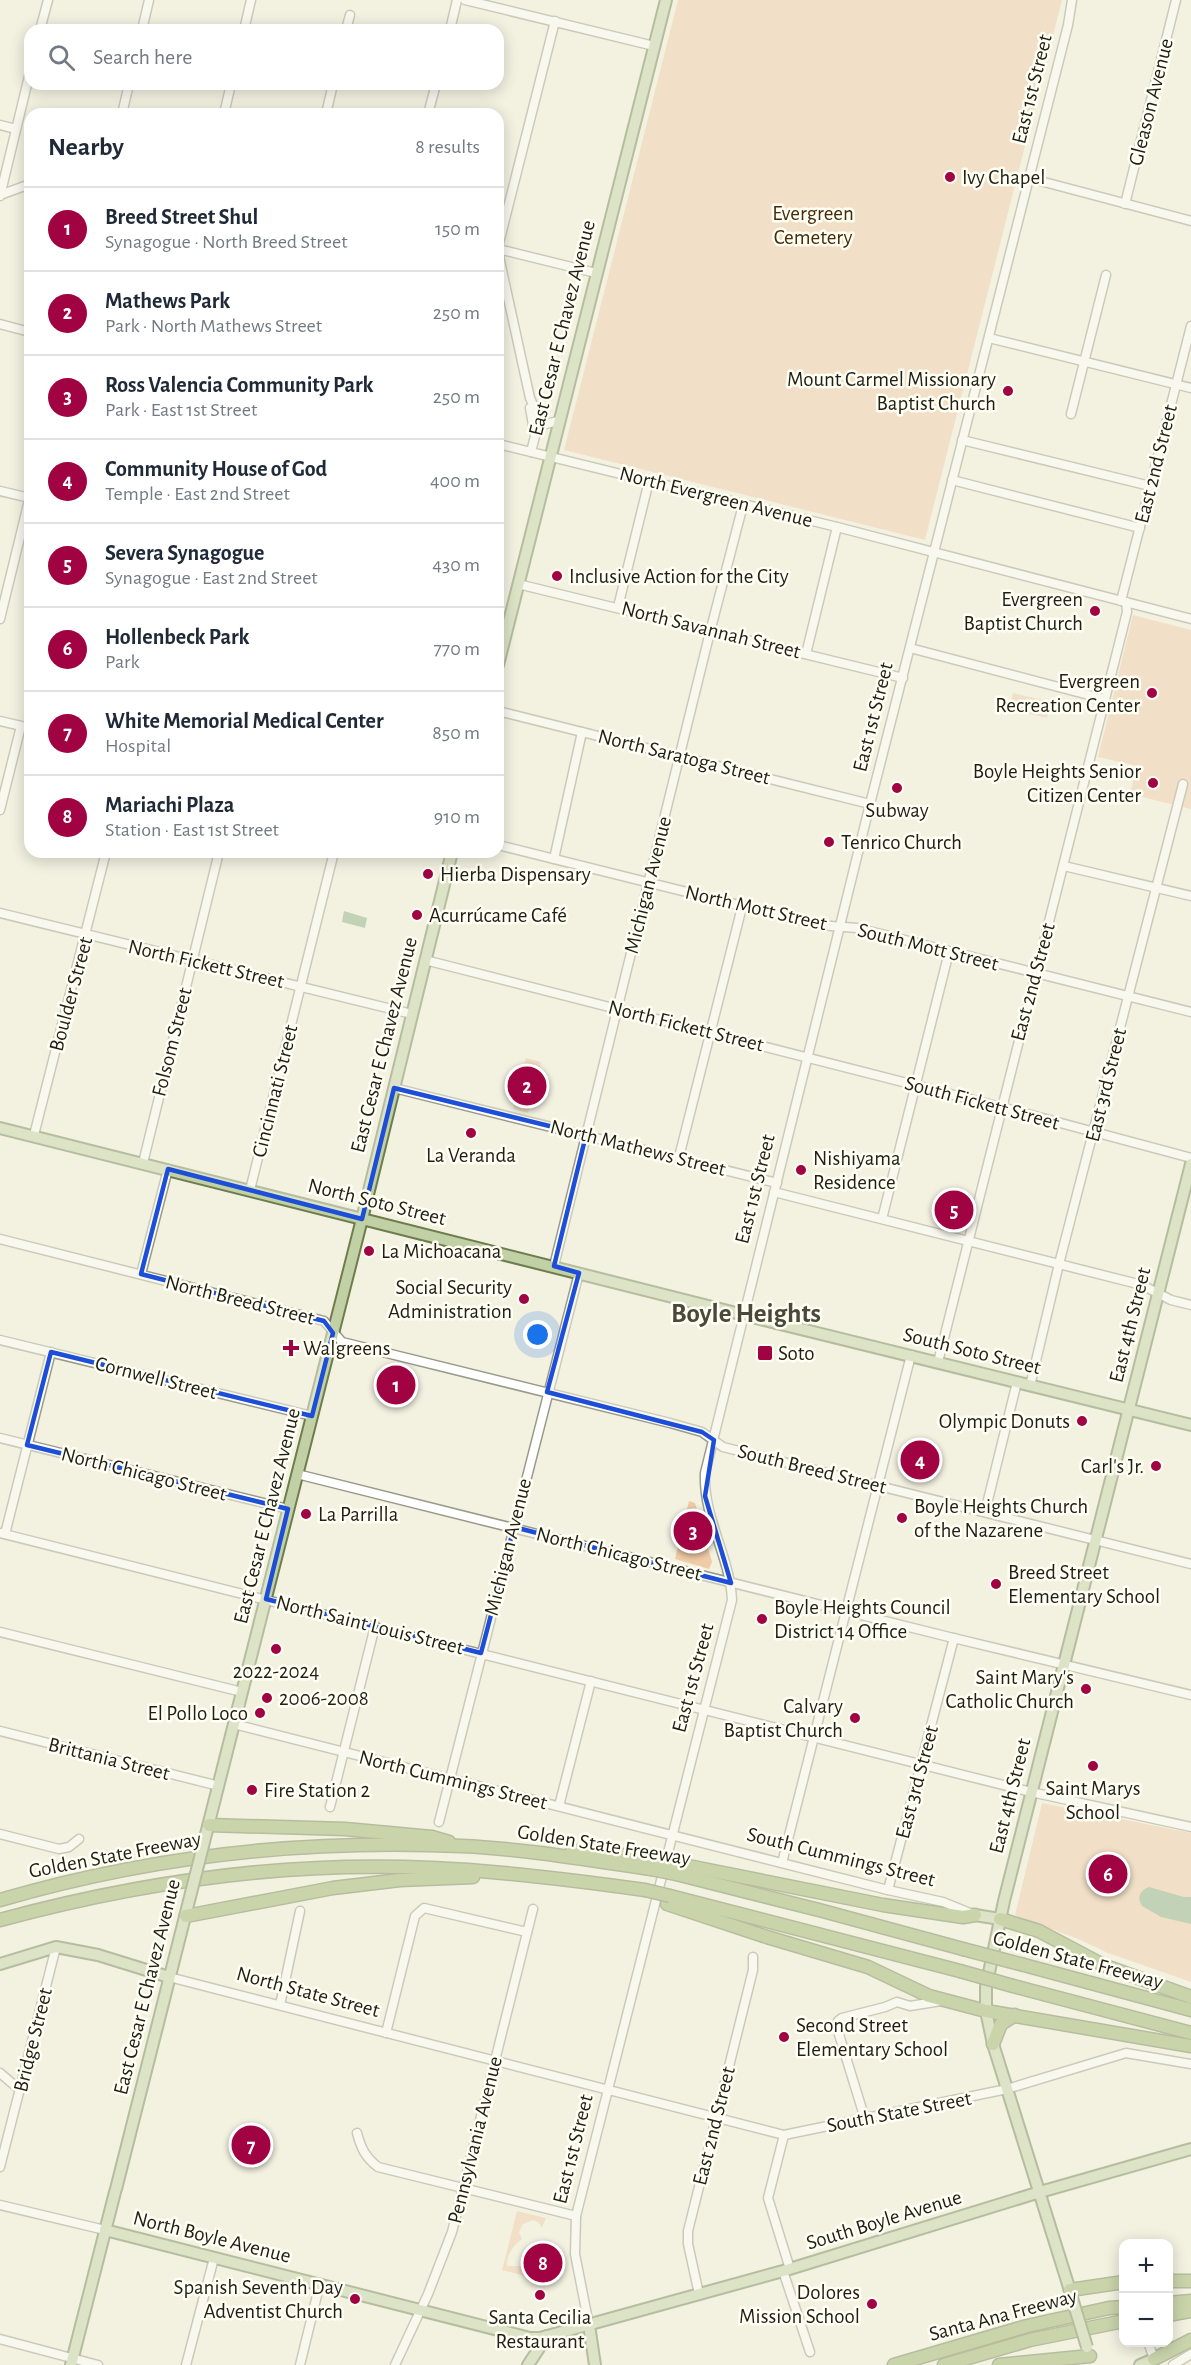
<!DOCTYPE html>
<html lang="en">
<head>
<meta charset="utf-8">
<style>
  body { margin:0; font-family:"Alegreya Sans",sans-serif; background:#f6f6f7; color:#1f2937 }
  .controls { position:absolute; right:18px; bottom:18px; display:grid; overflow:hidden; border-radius:12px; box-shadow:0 3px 15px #0003 }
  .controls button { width:54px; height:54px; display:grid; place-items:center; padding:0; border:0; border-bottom:2px solid #e0e1e3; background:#fff; color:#1f2937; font:30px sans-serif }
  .you { position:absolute; left:538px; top:1335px; width:21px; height:21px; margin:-15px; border:4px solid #fff; border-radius:50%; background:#1a73e8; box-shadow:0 0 0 9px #1a73e833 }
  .badge { display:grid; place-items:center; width:39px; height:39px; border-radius:50%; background:#a00242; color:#fff; font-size:20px; font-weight:700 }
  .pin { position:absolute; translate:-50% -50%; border:3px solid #fff; box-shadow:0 2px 6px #0006 }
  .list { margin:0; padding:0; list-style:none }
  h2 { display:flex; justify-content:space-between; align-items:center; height:78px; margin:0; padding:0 24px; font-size:26px }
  h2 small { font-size:20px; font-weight:400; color:#747a83 }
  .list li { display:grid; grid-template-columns:39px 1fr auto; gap:18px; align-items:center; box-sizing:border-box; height:84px; padding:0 24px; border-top:2px solid #e0e1e3 }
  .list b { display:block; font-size:22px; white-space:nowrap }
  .list p { margin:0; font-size:20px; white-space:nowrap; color:#747a83 }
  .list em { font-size:20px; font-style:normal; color:#747a83 }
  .icon { flex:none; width:33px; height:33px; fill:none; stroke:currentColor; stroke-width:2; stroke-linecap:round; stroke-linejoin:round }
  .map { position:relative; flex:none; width:1191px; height:2365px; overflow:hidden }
  .search { position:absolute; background:#fff; box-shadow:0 3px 15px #0003; left:24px; top:24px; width:480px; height:66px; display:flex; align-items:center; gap:15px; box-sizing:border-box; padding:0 21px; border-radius:18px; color:#747a83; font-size:22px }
  .panel { position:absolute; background:#fff; box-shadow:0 3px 15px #0003; left:24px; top:108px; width:480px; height:750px; border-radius:18px }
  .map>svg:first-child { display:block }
  .green { fill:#f0cba6 }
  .water { fill:#85ab83 }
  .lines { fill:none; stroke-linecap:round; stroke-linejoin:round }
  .minor-casing { stroke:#9b9a8a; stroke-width:11 }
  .major-casing { stroke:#6e7d4d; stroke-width:14 }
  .highway-casing { stroke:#6e7d4d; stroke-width:15 }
  .minor { stroke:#fff; stroke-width:8 }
  .major { stroke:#c1d0a5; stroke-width:10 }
  .highway { stroke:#98b069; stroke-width:12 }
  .major-bridge-casing { stroke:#6e7d4d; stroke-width:14; stroke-linecap:butt }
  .highway-bridge-casing { stroke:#6e7d4d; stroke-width:15; stroke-linecap:butt }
  .major-bridge { stroke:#c1d0a5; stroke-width:10 }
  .highway-bridge { stroke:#98b069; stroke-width:12 }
  .marked { fill:none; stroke:#1d4ed8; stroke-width:4.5; stroke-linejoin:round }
  .poi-dot { fill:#a00242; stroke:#fffff4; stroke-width:2 }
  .labels { text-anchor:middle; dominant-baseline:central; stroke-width:5; stroke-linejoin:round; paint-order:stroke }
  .street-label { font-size:21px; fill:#1f1f18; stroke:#fffff4 }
  .poi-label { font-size:21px; fill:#1f1f18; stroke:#fffff4; text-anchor:start }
  .park-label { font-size:21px; fill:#462a0a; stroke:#fffff4 }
  .district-label { font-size:27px; font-weight:bold; fill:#49483a; stroke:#fffff4 }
</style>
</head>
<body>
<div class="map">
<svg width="1191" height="2365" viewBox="0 0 1191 2365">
  <rect width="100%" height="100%" fill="#f3f2e1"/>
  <!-- green -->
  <g class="green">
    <path d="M678 0H1062L925 540 564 450Z"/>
    <path d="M1133 615 1191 630V809L1130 794 1137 766 1098 757Z"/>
    <path d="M1013 693 1051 702 1047 718 1009 709Z"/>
    <path d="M526 1058 541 1062 528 1113 513 1109Z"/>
    <path d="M689 1501 695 1503 712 1562 709 1569 675 1559Z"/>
    <path d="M1042 1803 1191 1833V1982L1108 1953 1078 1939 1015 1915Z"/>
    <path d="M517 2211 546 2218 542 2228 539 2223 533 2220 523 2224 519 2232 522 2239C513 2246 507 2254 507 2266H527L532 2278 502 2270Z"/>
  </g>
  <!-- water -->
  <g class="water">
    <path d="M344 911 367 918 365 928 342 922Z"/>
    <path d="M1149 1887 1184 1897H1191V1924L1161 1917 1142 1906C1137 1897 1139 1891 1149 1887Z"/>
  </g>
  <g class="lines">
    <!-- minor casing -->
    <g class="minor-casing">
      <g id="minor">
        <path d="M465 0 654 46"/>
        <path d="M40 30 48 0"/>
        <path d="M142 30 149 0"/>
        <path d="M244 30 251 0"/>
        <path d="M346 30 350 15"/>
        <path d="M450 30 457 0"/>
        <path d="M122 114 129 84"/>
        <path d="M224 114 231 84"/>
        <path d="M326 114 333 84"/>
        <path d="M428 114 436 84"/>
        <path d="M0 125 16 129"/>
        <path d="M1029 178 1191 221"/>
        <path d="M0 195 30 184"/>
        <path d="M0 196 30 72"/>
        <path d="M1125 204 1176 0"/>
        <path d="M498 247 555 21"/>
        <path d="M498 249 596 273"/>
        <path d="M498 252 530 398 542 425 558 421"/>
        <path d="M0 324 30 332"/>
        <path d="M989 338 1191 388"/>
        <path d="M530 408 535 436 531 452"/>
        <path d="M1071 414 1106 275"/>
        <path d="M962 440 1150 486"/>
        <path d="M498 444 837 527 1191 619"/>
        <path d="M952 480 1140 528"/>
        <path d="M0 491 30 498"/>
        <path d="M518 584 903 678"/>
        <path d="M1121 601 1191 326"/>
        <path d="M618 607 649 481"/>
        <path d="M0 619 30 496"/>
        <path d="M910 648 1104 699"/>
        <path d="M806 654 837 527"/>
        <path d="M498 711 870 804"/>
        <path d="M0 721 30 728"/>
        <path d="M0 810 21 726"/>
        <path d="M498 845 819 925 857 928 1191 1012"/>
        <path d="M554 859 582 732"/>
        <path d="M1064 866 1191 896"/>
        <path d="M0 913 412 1014"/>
        <path d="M425 960 1001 1107 1191 1158"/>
        <path d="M394 1088 777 1183"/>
        <path d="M34 1135 106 852"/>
        <path d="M679 1157 742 907"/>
        <path d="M143 1163 219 852"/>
        <path d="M250 1190 334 852"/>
        <path d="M774 1192 1142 1285 1171 1300 1191 1305"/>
        <path d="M882 1219 949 952"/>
        <path d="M0 1239 324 1321 342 1342 670 1423 702 1432 723 1447 1191 1564"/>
        <path d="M554 1266 710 632 743 505"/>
        <path d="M141 1274 168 1169"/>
        <path d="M0 1340 312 1416"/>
        <path d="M938 1362 1127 612 1126 602"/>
        <path d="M1030 1386 1059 1264 1183 784"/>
        <path d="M0 1438 288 1509"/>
        <path d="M297 1474 945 1636 1191 1695"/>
        <path d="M985 1512 1017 1382"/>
        <path d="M0 1533 1031 1792 1191 1827"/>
        <path d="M5 1534 51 1352"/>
        <path d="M0 1632 242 1692"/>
        <path d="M234 1724 888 1890 943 1902 975 1915"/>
        <path d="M0 1731 219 1786"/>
        <path d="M559 1806 591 1681"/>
        <path d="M330 1807 375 1626"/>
        <path d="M439 1822 579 1273"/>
        <path d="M0 1834 59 1849 69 1847 79 1839"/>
        <path d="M782 1863 911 1355"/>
        <path d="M888 1890 954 1638"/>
        <path d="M169 1977 784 2135 1007 2089 1126 2053 1191 2064"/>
        <path d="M280 2005 300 1911"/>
        <path d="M386 2033 415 1916 424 1908 527 1932"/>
        <path d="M0 2073 20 2090"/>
        <path d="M865 2119 837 2028 838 2021 842 2018 885 2007 897 2002 910 2006 941 2001"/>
        <path d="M357 2133C361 2148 365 2157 378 2167L576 2216"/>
        <path d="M784 2135 768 2198 790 2269"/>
        <path d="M0 2167 56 1947"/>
        <path d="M0 2205 105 2230"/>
        <path d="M783 2271 810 2352"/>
        <path d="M699 2294 688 2244V2231L753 1970V1957"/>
        <path d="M589 2325 575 2254 576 2216 732 1600C730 1556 703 1518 705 1473L870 804 1068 25 1072 0"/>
        <path d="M0 2339 98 2365"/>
        <path d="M1148 2342 1154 2359"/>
        <path d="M186 2365 214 2258"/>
        <path d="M300 2365 320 2283"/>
        <path d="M395 2365 428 2294 452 2232 533 1909"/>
        <path d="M1173 2365 1191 2354"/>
      </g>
    </g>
    <!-- major casing -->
    <g class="major-casing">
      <g id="major">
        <path d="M498 665 666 0"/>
        <path d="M0 1128 744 1315 1191 1425"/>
        <path d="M203 1846 362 1219 452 852"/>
        <path d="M975 1915 1000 1919"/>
        <path d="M0 1964 56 1947 98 1955 169 1977"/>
        <path d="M116 2189 191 1893"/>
        <path d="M105 2230 530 2338H540L783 2271 1040 2192 1191 2149"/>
        <path d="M1072 2297 993 2044 986 2011V1987L1004 1901 1191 1164"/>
        <path d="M589 2325 595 2365"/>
        <path d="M71 2365 115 2192"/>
        <path d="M528 2365 547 2336"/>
        <path d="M1140 2365 1154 2359"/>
      </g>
    </g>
    <!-- highway casing -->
    <g class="highway-casing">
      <g id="highway">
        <path d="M209 1825 345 1829 432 1837 449 1842"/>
        <path d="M572 1851H591L653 1859"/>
        <path d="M678 1864 883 1905 963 1917 975 1915"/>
        <path d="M676 1874 819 1910 963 1949"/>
        <path d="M670 1896 960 1971"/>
        <path d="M0 1900C150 1856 306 1839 462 1846 526 1849 588 1860 651 1869"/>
        <path d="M667 1904 767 1937 868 1967 929 1996 986 2011 1191 2046"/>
        <path d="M186 1916 333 1888 400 1880 473 1877"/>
        <path d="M1000 1919 1039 1931 1103 1965 1191 1997"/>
        <path d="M0 1920C140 1882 287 1861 432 1868 504 1871 574 1880 645 1890"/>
        <path d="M1024 1965 1191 2010"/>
        <path d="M1013 1986 1191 2033"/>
        <path d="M993 2044 1001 2024 1015 2015"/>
        <path d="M1168 2281H1191"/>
        <path d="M1070 2290 1124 2282"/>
        <path d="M1168 2303 1191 2301"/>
        <path d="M1168 2315 1191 2311"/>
        <path d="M1154 2359 1191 2340"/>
        <path d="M894 2365 1027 2326 1109 2308 1124 2307"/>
        <path d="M944 2365 1030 2340 1124 2321"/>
        <path d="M999 2365 1090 2356"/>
      </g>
    </g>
    <!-- minor -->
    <use href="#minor" class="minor"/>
    <!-- major -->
    <use href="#major" class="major"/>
    <!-- highway -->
    <use href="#highway" class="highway"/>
    <!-- major-bridge casing -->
    <g class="major-bridge-casing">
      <g id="major-bridge">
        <path d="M191 1893 203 1846"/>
        <path d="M1072 2298 1087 2347"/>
      </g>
    </g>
    <!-- highway-bridge casing -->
    <g class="highway-bridge-casing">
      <g id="highway-bridge">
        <path d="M653 1859 678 1864"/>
        <path d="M651 1869 676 1874"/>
        <path d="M645 1890 670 1896"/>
        <path d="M963 1949 1024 1965"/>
        <path d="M960 1971 1013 1986"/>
      </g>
    </g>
    <!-- major-bridge -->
    <use href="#major-bridge" class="major-bridge"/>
    <!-- highway-bridge -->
    <use href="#highway-bridge" class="highway-bridge"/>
  </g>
  <!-- marked area -->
  <path d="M0 0H1191V2365H0ZM394 1088 586 1135 554 1266 579 1273 547 1392 702 1432 714 1440 705 1496 731 1583 514 1527 481 1653 266 1599 288 1509 27 1445 51 1352 312 1416 333 1333 324 1321 141 1274 168 1169 362 1219Z" fill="#f3f2e1" fill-opacity=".55" fill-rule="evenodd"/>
  <path class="marked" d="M394 1088 586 1135 554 1266 579 1273 547 1392 702 1432 714 1440 705 1496 731 1583 514 1527 481 1653 266 1599 288 1509 27 1445 51 1352 312 1416 333 1333 324 1321 141 1274 168 1169 362 1219Z"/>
  <!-- markers -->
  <g class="poi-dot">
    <circle cx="950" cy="177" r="6"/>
    <circle cx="1008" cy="391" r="6"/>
    <circle cx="557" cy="576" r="6"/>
    <circle cx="1095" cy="611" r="6"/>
    <circle cx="1152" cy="693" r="6"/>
    <circle cx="1153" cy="783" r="6"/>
    <circle cx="897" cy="788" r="6"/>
    <circle cx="829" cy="842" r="6"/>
    <circle cx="428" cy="874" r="6"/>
    <circle cx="417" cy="915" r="6"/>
    <circle cx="471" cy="1133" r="6"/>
    <circle cx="801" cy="1170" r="6"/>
    <circle cx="369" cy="1251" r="6"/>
    <circle cx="524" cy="1299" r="6"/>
    <path d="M288 1339h6v6h6v6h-6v6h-6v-6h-6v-6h6z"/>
    <rect x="757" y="1345" width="16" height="16" rx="3"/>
    <circle cx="1082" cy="1421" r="6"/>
    <circle cx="1156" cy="1466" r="6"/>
    <circle cx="306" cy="1514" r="6"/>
    <circle cx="902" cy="1518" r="6"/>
    <circle cx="996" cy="1584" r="6"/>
    <circle cx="762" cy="1619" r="6"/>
    <circle cx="276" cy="1649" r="6"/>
    <circle cx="1086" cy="1689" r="6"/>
    <circle cx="267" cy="1698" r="6"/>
    <circle cx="260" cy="1713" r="6"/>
    <circle cx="855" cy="1718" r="6"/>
    <circle cx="1093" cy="1766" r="6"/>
    <circle cx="252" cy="1790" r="6"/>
    <circle cx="784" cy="2037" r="6"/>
    <circle cx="540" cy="2295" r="6"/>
    <circle cx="355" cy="2299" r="6"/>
    <circle cx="872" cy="2304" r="6"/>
  </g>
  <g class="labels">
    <!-- street labels -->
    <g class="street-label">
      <text transform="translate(1032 89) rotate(-76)">East 1st Street</text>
      <text transform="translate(1151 102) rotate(-76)">Gleason Avenue</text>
      <text transform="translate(562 328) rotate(-76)">East Cesar E Chavez Avenue</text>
      <text transform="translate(1156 464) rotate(-76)">East 2nd Street</text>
      <text transform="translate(716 497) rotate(14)">North Evergreen Avenue</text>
      <text transform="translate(711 630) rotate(14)">North Savannah Street</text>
      <text transform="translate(873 717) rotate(-76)">East 1st Street</text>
      <text transform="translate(684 757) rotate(14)">North Saratoga Street</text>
      <text transform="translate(648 885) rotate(-76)">Michigan Avenue</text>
      <text transform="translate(756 908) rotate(13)">North Mott Street</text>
      <text transform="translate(928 947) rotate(14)">South Mott Street</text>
      <text transform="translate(206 964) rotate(13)">North Fickett Street</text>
      <text transform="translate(1033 982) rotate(-75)">East 2nd Street</text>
      <text transform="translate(71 994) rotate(-75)">Boulder Street</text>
      <text transform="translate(686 1026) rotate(14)">North Fickett Street</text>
      <text transform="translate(172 1042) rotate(-76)">Folsom Street</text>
      <text transform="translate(384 1045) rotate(-76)">East Cesar E Chavez Avenue</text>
      <text transform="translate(1106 1085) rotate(-76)">East 3rd Street</text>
      <text transform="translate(275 1091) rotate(-76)">Cincinnati Street</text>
      <text transform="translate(982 1103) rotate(15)">South Fickett Street</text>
      <text transform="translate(638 1148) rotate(14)">North Mathews Street</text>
      <text transform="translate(755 1189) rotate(-76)">East 1st Street</text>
      <text transform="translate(377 1202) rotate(14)">North Soto Street</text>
      <text transform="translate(240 1300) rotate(14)">North Breed Street</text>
      <text transform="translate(1130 1325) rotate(-76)">East 4th Street</text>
      <text transform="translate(972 1351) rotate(14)">South Soto Street</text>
      <text transform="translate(156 1378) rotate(14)">Cornwell Street</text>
      <text transform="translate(812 1469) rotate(14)">South Breed Street</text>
      <text transform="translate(144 1474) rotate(14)">North Chicago Street</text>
      <text transform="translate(267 1516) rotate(-76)">East Cesar E Chavez Avenue</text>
      <text transform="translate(508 1547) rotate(-76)">Michigan Avenue</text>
      <text transform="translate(619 1554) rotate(14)">North Chicago Street</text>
      <text transform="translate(370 1625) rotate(14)">North Saint Louis Street</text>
      <text transform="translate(693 1678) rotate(-75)">East 1st Street</text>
      <text transform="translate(109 1759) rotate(14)">Brittania Street</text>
      <text transform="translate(453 1780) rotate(14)">North Cummings Street</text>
      <text transform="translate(917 1782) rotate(-75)">East 3rd Street</text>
      <text transform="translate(1010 1796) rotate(-76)">East 4th Street</text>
      <text transform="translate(604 1845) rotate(9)">Golden State Freeway</text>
      <text transform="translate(115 1855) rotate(-11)">Golden State Freeway</text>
      <text transform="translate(841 1857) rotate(14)">South Cummings Street</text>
      <text transform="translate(1078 1960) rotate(15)">Golden State Freeway</text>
      <text transform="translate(147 1987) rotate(-76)">East Cesar E Chavez Avenue</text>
      <text transform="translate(308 1992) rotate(15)">North State Street</text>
      <text transform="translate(33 2040) rotate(-76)">Bridge Street</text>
      <text transform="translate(899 2112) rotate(-11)">South State Street</text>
      <text transform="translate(714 2126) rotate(-76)">East 2nd Street</text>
      <text transform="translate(475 2140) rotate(-76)">Pennsylvania Avenue</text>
      <text transform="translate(573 2149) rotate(-76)">East 1st Street</text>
      <text transform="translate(884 2220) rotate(-17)">South Boyle Avenue</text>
      <text transform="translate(212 2237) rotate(14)">North Boyle Avenue</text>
      <text transform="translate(1003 2315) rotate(-15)">Santa Ana Freeway</text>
    </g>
    <!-- poi labels -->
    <g class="poi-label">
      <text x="962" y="177">Ivy Chapel</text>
      <text x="996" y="379" text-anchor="end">Mount Carmel Missionary<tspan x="996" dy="24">Baptist Church</tspan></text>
      <text x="569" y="576">Inclusive Action for the City</text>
      <text x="1083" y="599" text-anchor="end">Evergreen<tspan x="1083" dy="24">Baptist Church</tspan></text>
      <text x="1140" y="681" text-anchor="end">Evergreen<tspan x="1140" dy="24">Recreation Center</tspan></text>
      <text x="1141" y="771" text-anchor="end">Boyle Heights Senior<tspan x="1141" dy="24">Citizen Center</tspan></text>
      <text x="897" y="810" text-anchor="middle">Subway</text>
      <text x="841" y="842">Tenrico Church</text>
      <text x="440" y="874">Hierba Dispensary</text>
      <text x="429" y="915">Acurrúcame Café</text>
      <text x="471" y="1155" text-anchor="middle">La Veranda</text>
      <text x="813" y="1158">Nishiyama<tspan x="813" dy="24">Residence</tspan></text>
      <text x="381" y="1251">La Michoacana</text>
      <text x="512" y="1287" text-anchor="end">Social Security<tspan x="512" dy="24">Administration</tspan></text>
      <text x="303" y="1348">Walgreens</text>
      <text x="778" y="1353">Soto</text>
      <text x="1070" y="1421" text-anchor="end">Olympic Donuts</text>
      <text x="1144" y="1466" text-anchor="end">Carl's Jr.</text>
      <text x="914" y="1506">Boyle Heights Church<tspan x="914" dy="24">of the Nazarene</tspan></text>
      <text x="318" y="1514">La Parrilla</text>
      <text x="1008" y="1572">Breed Street<tspan x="1008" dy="24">Elementary School</tspan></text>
      <text x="774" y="1607">Boyle Heights Council<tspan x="774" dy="24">District 14 Office</tspan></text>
      <text x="276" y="1671" text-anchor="middle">2022-2024</text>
      <text x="1074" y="1677" text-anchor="end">Saint Mary's<tspan x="1074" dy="24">Catholic Church</tspan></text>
      <text x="279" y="1698">2006-2008</text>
      <text x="843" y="1706" text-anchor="end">Calvary<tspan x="843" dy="24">Baptist Church</tspan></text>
      <text x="248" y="1713" text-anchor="end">El Pollo Loco</text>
      <text x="1093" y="1788" text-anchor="middle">Saint Marys<tspan x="1093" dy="24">School</tspan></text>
      <text x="264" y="1790">Fire Station 2</text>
      <text x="796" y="2025">Second Street<tspan x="796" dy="24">Elementary School</tspan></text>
      <text x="343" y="2287" text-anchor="end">Spanish Seventh Day<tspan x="343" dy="24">Adventist Church</tspan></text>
      <text x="860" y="2292" text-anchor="end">Dolores<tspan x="860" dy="24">Mission School</tspan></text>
      <text x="540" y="2317" text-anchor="middle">Santa Cecilia<tspan x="540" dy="24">Restaurant</tspan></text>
    </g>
    <!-- park labels -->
    <g class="park-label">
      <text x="813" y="213">Evergreen<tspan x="813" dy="24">Cemetery</tspan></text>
    </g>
    <!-- district labels -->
    <g class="district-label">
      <text x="746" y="1313">Boyle Heights</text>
    </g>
  </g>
</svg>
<div class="controls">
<button>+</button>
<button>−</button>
</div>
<div class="you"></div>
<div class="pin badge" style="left:396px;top:1385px">1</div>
<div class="pin badge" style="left:527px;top:1086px">2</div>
<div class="pin badge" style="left:693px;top:1531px">3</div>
<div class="pin badge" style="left:920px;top:1460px">4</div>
<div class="pin badge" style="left:954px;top:1210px">5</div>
<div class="pin badge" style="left:1108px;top:1874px">6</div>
<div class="pin badge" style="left:251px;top:2145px">7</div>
<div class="pin badge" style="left:543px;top:2263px">8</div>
<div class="search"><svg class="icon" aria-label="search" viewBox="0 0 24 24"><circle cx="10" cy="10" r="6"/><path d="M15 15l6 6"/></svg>Search here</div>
<section class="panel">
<h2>Nearby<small>8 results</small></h2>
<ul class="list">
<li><span class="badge">1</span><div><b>Breed Street Shul</b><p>Synagogue · North Breed Street</p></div><em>150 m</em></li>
<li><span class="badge">2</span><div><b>Mathews Park</b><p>Park · North Mathews Street</p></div><em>250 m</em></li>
<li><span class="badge">3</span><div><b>Ross Valencia Community Park</b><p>Park · East 1st Street</p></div><em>250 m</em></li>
<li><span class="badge">4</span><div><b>Community House of God</b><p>Temple · East 2nd Street</p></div><em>400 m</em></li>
<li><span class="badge">5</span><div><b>Severa Synagogue</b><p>Synagogue · East 2nd Street</p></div><em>430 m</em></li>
<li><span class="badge">6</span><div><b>Hollenbeck Park</b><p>Park</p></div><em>770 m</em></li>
<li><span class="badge">7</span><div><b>White Memorial Medical Center</b><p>Hospital</p></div><em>850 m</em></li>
<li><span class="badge">8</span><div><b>Mariachi Plaza</b><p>Station · East 1st Street</p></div><em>910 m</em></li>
</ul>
</section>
</div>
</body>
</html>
